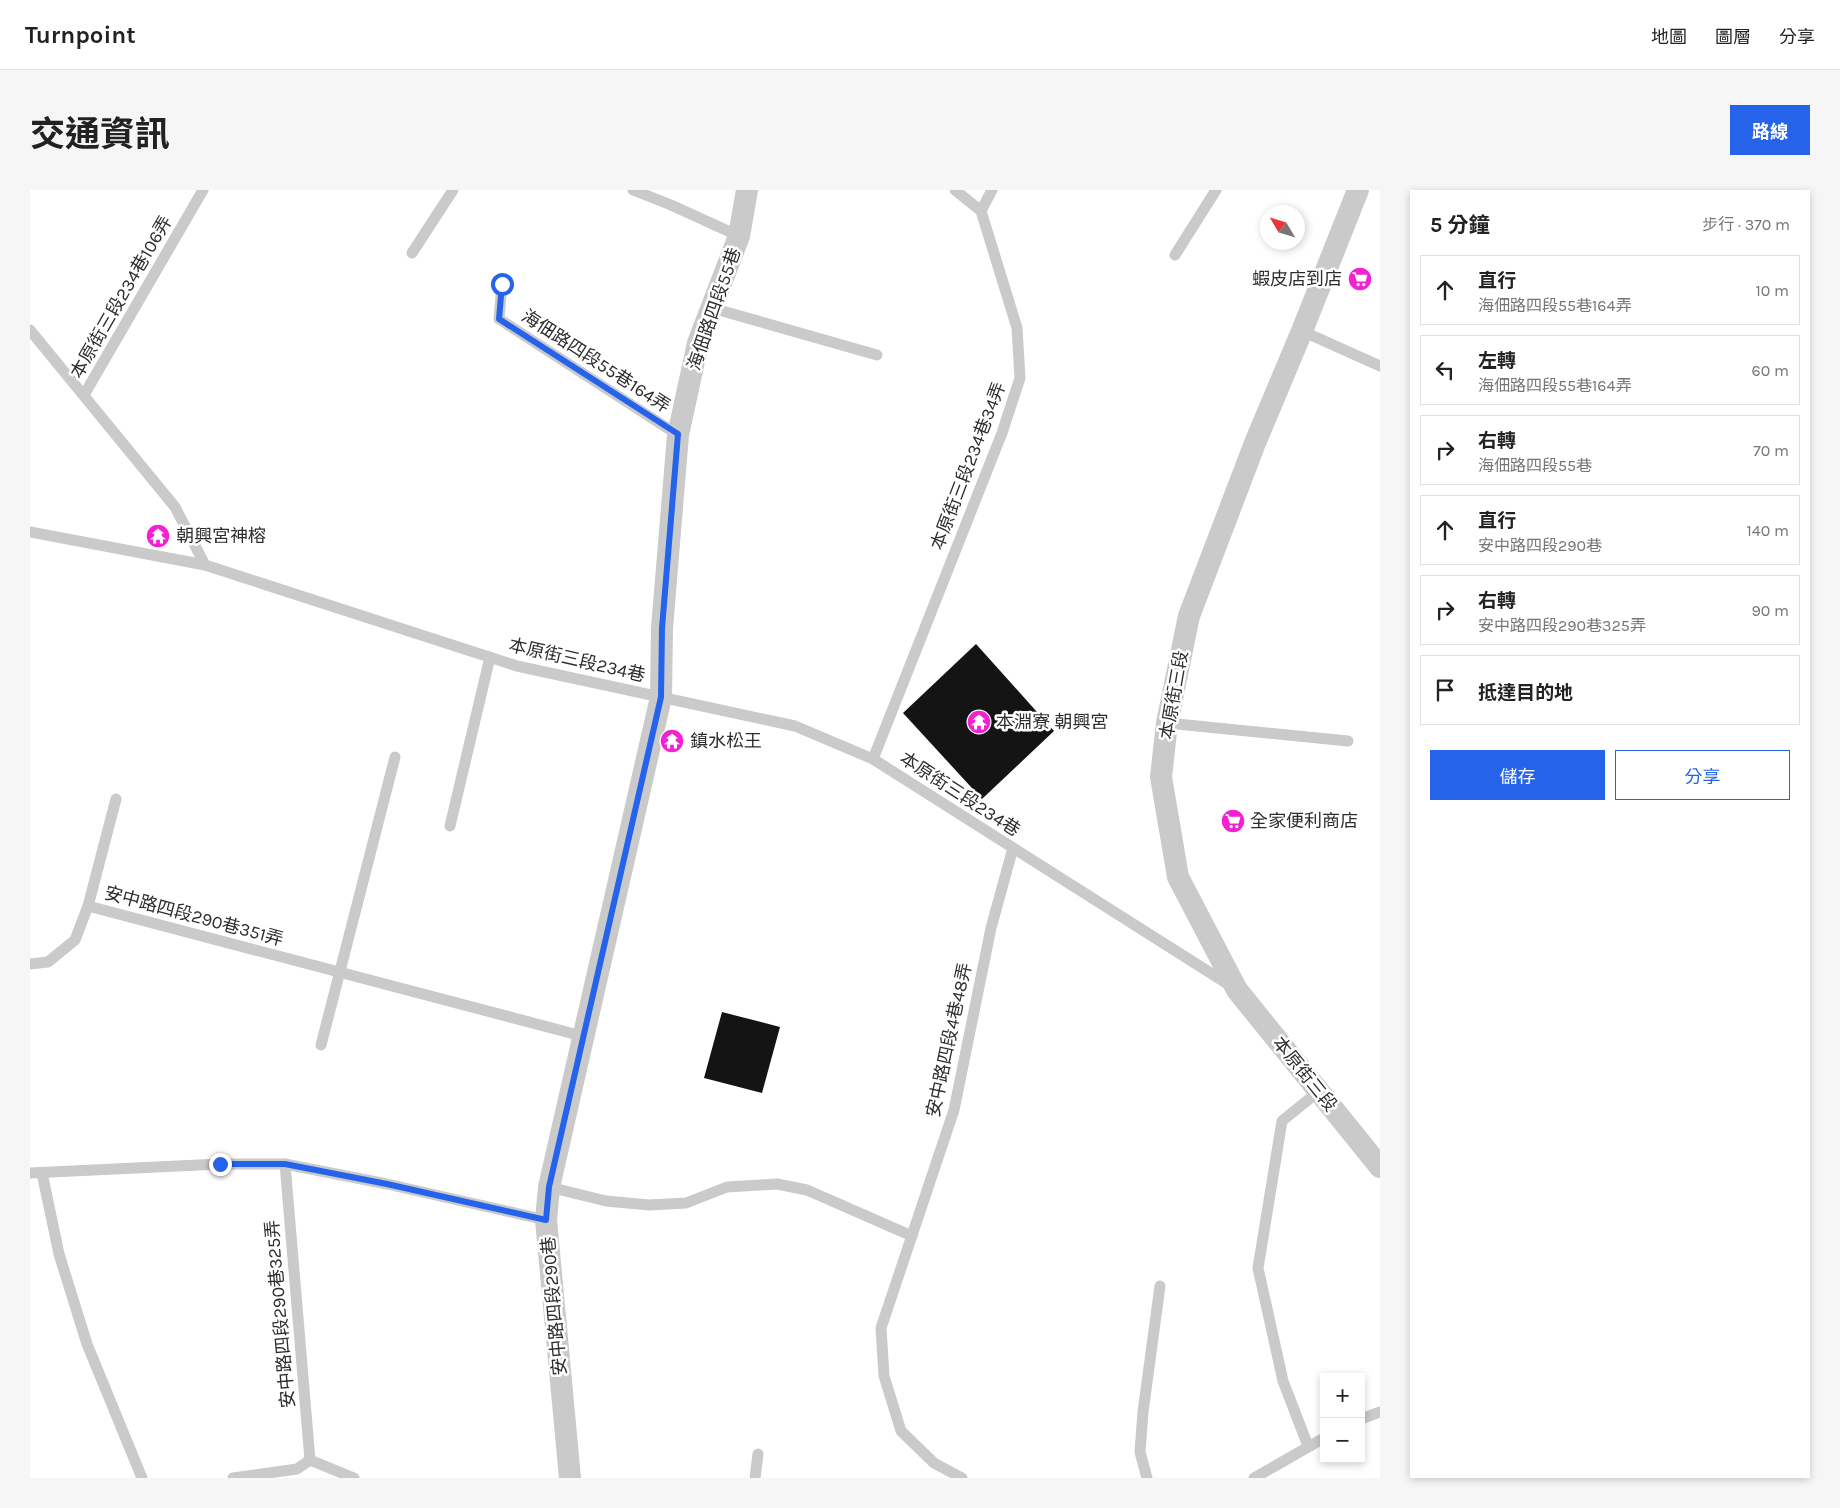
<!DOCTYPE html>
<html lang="zh-TW">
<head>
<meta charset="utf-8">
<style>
  body { margin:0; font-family:Karla,"Noto Sans TC",sans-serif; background:#f6f6f6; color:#222 }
  .controls { position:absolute; right:15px; bottom:15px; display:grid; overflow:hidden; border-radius:0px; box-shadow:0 2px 8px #0003 }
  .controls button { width:45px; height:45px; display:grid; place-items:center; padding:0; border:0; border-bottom:1px solid #e0e0e0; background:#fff; color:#222; font:25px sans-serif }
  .compass { position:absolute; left:1230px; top:15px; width:45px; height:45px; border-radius:50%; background:#fff; box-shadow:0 2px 8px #0003; rotate:308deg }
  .stop { position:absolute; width:15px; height:15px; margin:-11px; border:4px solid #2563eb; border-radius:50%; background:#fff }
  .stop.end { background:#2563eb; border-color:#fff; box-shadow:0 1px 5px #0008 }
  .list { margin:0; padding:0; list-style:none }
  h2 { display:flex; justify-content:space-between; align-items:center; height:65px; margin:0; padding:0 20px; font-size:21px }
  h2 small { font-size:16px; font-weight:400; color:#767676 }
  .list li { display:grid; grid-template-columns:32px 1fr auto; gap:15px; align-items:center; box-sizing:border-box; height:70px; margin:0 10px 10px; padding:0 10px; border:1px solid #e0e0e0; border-radius:0px }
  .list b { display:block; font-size:19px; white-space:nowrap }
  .list p { margin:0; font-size:16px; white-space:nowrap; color:#767676 }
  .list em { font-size:16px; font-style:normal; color:#767676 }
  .actions { display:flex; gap:10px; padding:15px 20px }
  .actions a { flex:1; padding:11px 0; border:1px solid #2563eb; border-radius:0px; text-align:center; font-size:18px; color:#2563eb }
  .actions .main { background:#2563eb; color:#fff }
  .icon { flex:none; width:28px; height:28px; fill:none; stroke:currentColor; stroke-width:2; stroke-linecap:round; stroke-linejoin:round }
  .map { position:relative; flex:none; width:1350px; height:1288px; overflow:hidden; border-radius:0px }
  header { display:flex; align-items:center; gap:30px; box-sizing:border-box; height:70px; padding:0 25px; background:#fff; border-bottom:1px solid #e0e0e0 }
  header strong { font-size:24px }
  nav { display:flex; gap:28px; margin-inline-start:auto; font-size:18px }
  .intro { display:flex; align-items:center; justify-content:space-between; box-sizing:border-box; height:120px; padding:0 30px }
  h1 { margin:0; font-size:35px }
  .button { padding:12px 22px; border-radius:0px; background:#2563eb; color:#fff; font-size:18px; font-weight:700 }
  main { display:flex; gap:30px; padding:0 30px }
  aside { flex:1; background:#fff; border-radius:0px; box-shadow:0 2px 8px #0003 }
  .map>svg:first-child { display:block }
  .building { fill:#141414 }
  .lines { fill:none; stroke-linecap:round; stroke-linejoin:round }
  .lane { stroke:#cacaca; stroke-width:11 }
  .street { stroke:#cacaca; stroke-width:22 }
  .route { stroke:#2563eb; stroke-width:6 }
  .labels { text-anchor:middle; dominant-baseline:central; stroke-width:5; stroke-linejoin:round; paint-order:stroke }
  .poi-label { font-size:18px; fill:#2d2d2d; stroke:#fff; text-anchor:start }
  .street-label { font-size:18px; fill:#2d2d2d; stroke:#fff }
</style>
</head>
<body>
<header>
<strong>Turnpoint</strong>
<nav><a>地圖</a><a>圖層</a><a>分享</a></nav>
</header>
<div class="intro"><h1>交通資訊</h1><a class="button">路線</a></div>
<main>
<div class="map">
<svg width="1350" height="1288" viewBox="0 0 1350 1288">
  <rect width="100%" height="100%" fill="#fff"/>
  <!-- building -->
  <g class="building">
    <path d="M946 454 1024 541 952 609 873 523Z"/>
    <path d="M692 822 750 837 732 903 674 888Z"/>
  </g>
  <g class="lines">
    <!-- lane -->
    <g class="lane">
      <path d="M603 0 641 15 709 46"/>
      <path d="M951 21 962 0"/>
      <path d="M382 63 423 0"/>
      <path d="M1145 65 1186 0"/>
      <path d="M472 94 469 129 648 245"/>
      <path d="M682 118 847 165"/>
      <path d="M0 140 145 317 175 375"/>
      <path d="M1272 141 1350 176"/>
      <path d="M54 205 173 0"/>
      <path d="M0 342 175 375 487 476 765 536 843 569 1201 796"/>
      <path d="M1137 533 1318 551"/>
      <path d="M843 569 972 243 990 188 987 138 951 21 925 0"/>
      <path d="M420 636 460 467"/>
      <path d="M58 716 552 846"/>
      <path d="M0 774 18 772 45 750 58 716 86 609"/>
      <path d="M291 855 365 567"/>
      <path d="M255 974 280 1270"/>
      <path d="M0 983 190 974H255L357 994 516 1030"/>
      <path d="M12 983 29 1064 57 1154 112 1288"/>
      <path d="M519 997 576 1011 619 1015 656 1013 697 997 747 994 777 1000 882 1046"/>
      <path d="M1331 1229 1350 1222"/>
      <path d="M1278 1256 1253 1191 1228 1078 1252 931 1289 901"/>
      <path d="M203 1288 267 1279 280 1270 324 1288"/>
      <path d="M725 1288 728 1264"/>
      <path d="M932 1288 904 1273 871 1241 854 1186 851 1138 924 920 961 738 983 658"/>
      <path d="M1117 1288 1110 1262 1113 1222 1130 1096"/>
      <path d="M1224 1288 1294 1248"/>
    </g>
    <!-- street -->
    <g class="street">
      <path d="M1328 0 1272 141 1225 253 1159 426 1137 533 1131 587 1148 687 1207 800 1350 977"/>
      <path d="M540 1288 516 1030 519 997 631 507 632 438 648 245 668 153 709 46 717 0"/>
    </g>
  </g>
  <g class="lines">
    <!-- route -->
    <path class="route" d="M190 974H255L357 994 516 1030 519 997 631 507 632 438 648 244 469 129 472 94"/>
  </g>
  <!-- icons -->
  <defs>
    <g id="supermarket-disc" transform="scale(1.25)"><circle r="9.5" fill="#f420d3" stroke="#fff"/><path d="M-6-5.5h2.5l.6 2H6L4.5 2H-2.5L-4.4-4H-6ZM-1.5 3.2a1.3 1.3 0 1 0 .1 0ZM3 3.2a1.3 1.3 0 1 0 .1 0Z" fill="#fff"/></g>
    <g id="temple-disc" transform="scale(1.25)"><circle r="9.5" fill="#f420d3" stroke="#fff"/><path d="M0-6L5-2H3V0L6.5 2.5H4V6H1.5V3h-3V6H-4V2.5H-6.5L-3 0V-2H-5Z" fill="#fff"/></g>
  </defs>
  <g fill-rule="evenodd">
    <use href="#supermarket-disc" x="1330" y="89"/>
    <use href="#temple-disc" x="128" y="346"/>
    <use href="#temple-disc" x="949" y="532"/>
    <use href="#temple-disc" x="642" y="551"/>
    <use href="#supermarket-disc" x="1203" y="631"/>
  </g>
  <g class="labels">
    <!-- poi labels -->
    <g class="poi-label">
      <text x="1312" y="89" text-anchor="end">蝦皮店到店</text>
      <text x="146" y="346">朝興宮神榕</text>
      <text x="966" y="532">本淵寮 朝興宮</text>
      <text x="660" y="551">鎮水松王</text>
      <text x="1220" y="631">全家便利商店</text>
    </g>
    <!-- street labels -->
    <g class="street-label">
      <text transform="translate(91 107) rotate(-60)">本原街三段234巷106弄</text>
      <text transform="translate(684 119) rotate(-71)">海佃路四段55巷</text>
      <text transform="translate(566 171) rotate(33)">海佃路四段55巷164弄</text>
      <text transform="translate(938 276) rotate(-69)">本原街三段234巷34弄</text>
      <text transform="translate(547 470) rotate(13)">本原街三段234巷</text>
      <text transform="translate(1144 505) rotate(-80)">本原街三段</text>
      <text transform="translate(930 604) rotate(33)">本原街三段234巷</text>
      <text transform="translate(164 726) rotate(15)">安中路四段290巷351弄</text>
      <text transform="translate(919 850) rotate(-78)">安中路四段4巷48弄</text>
      <text transform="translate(1275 884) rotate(51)">本原街三段</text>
      <text transform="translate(524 1116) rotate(-95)">安中路四段290巷</text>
      <text transform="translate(250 1124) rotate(-95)">安中路四段290巷325弄</text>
    </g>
  </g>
</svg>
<div class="controls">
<button>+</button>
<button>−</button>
</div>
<svg class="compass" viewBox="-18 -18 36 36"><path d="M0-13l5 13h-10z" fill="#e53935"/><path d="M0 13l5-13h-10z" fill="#767676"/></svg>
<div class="stop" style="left:472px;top:94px"></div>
<div class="stop end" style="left:190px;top:974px"></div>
</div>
<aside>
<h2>5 分鐘<small>步行 · 370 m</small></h2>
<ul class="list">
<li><svg class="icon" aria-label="ahead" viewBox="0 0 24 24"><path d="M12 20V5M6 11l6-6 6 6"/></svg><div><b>直行</b><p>海佃路四段55巷164弄</p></div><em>10 m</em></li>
<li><svg class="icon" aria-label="left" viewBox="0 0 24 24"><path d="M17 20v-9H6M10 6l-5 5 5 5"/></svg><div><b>左轉</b><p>海佃路四段55巷164弄</p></div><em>60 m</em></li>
<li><svg class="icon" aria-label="right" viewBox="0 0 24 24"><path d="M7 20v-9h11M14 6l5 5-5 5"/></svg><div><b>右轉</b><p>海佃路四段55巷</p></div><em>70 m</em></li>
<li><svg class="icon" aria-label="ahead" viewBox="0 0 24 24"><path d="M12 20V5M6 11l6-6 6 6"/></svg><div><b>直行</b><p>安中路四段290巷</p></div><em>140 m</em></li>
<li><svg class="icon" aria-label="right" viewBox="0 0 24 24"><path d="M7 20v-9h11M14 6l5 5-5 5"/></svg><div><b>右轉</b><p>安中路四段290巷325弄</p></div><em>90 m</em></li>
<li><svg class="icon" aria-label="arrive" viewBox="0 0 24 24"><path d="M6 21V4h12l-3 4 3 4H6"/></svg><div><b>抵達目的地</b></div></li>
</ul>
<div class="actions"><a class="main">儲存</a><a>分享</a></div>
</aside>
</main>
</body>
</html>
